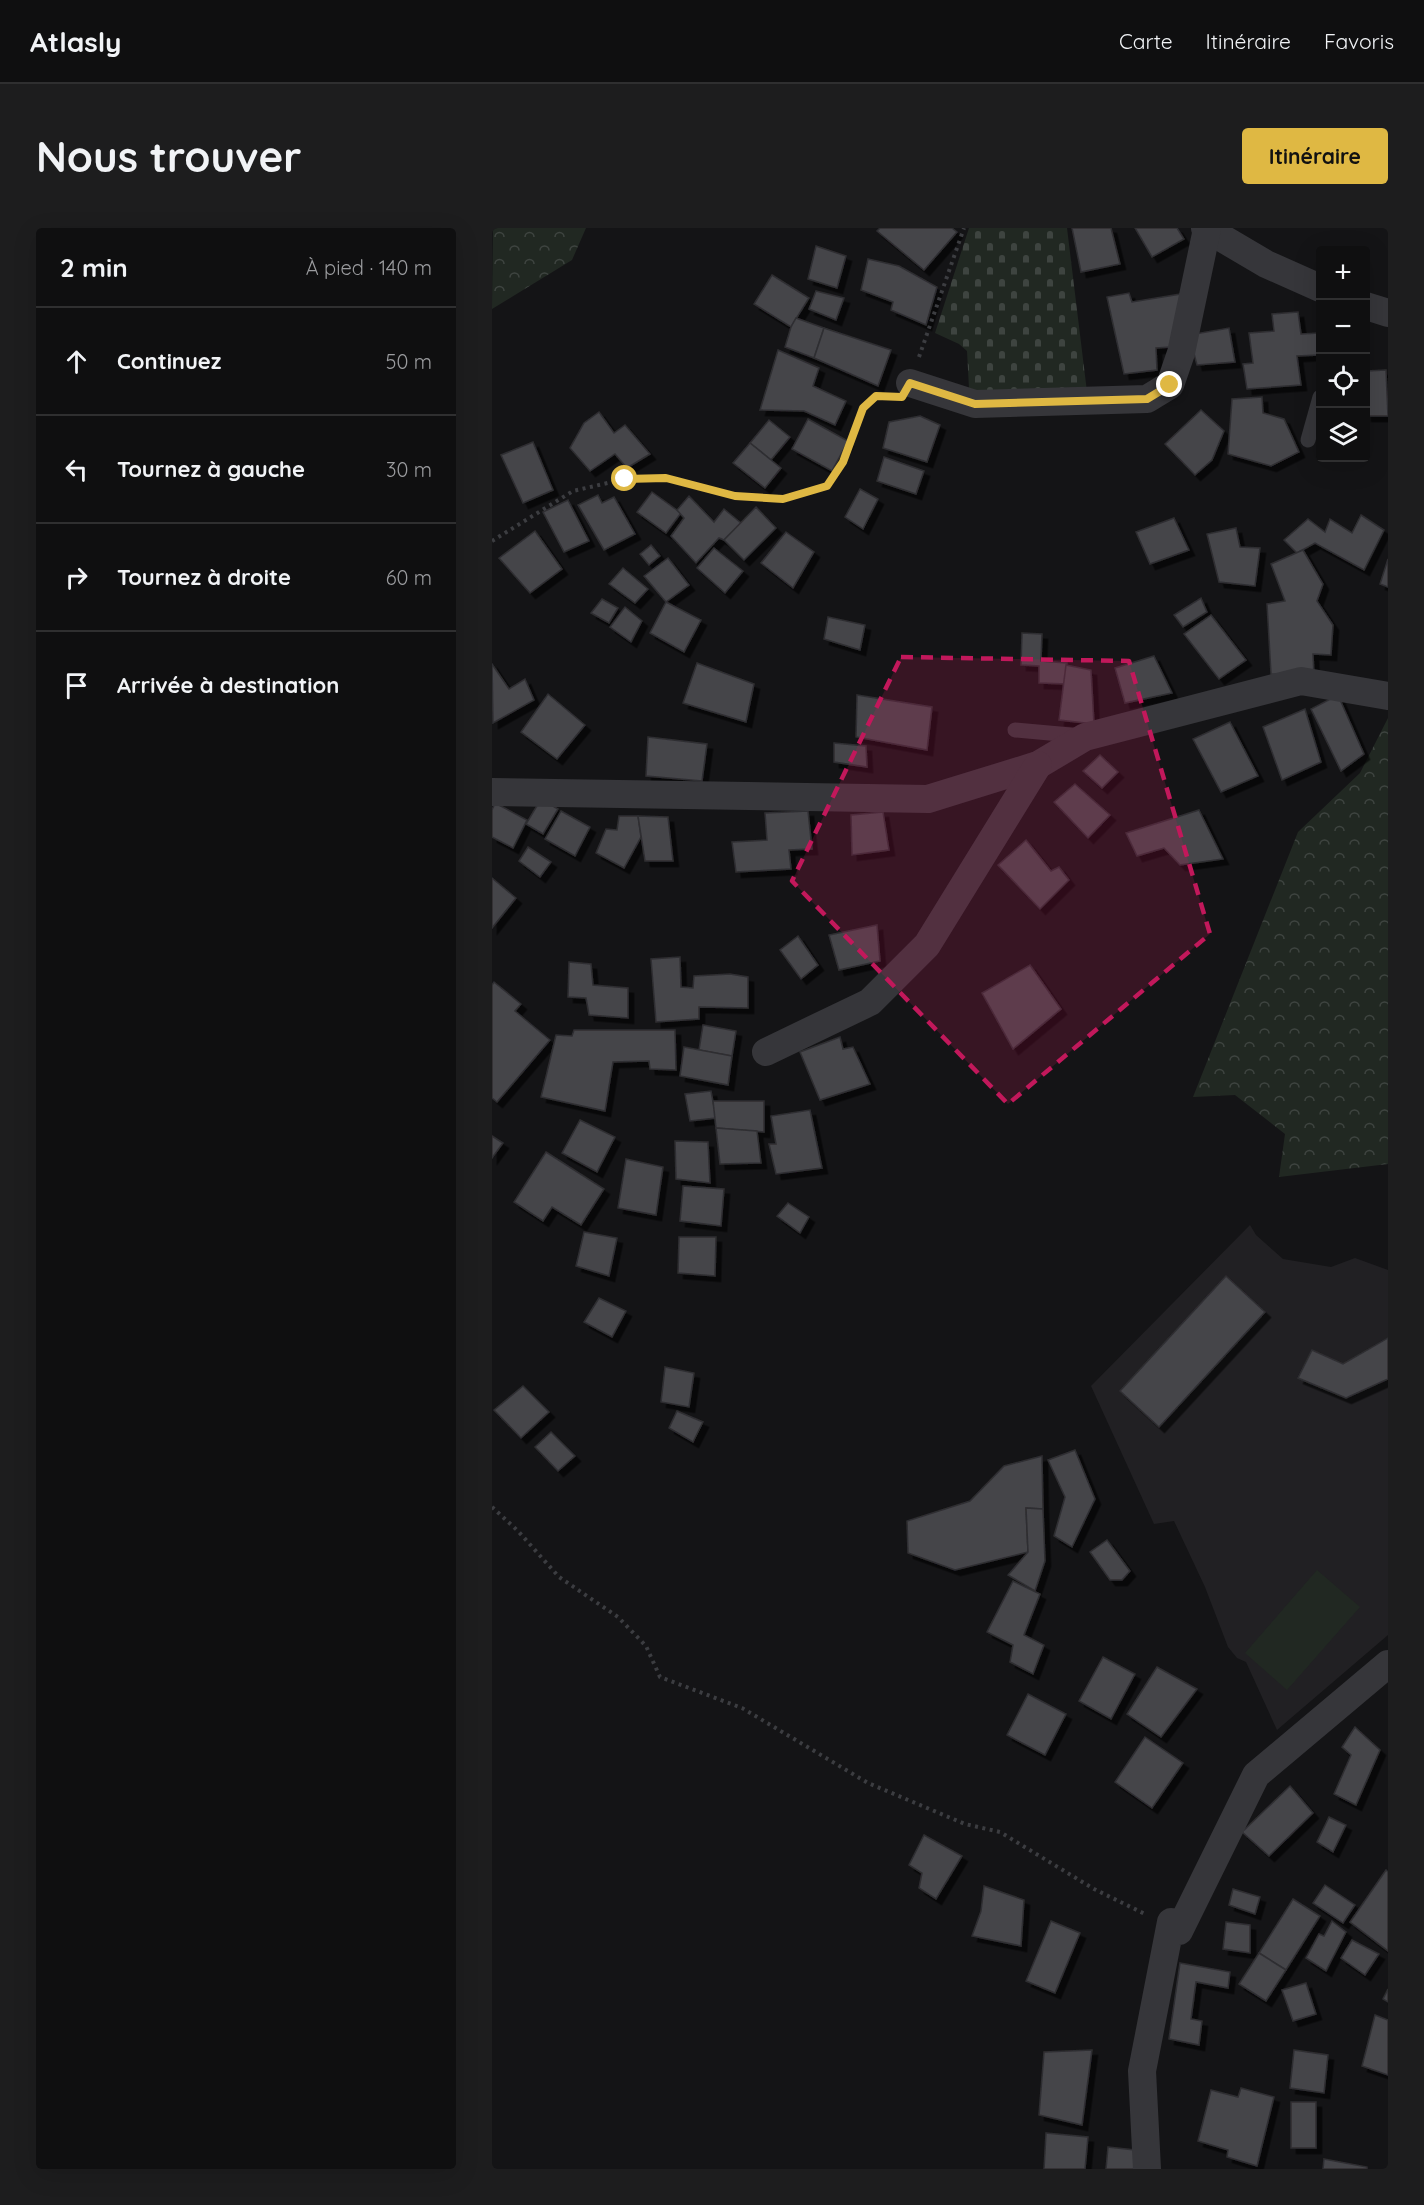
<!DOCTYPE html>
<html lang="fr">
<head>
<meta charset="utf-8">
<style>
  body { margin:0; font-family:Quicksand,sans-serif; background:#1d1d1e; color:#f1f3f6 }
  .controls { position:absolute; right:18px; top:18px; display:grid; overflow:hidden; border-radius:6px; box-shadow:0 6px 24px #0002 }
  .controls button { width:54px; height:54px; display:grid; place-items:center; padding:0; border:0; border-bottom:2px solid #2f2f30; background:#0f0f10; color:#f1f3f6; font:30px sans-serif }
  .stop { position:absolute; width:18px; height:18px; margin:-14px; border:4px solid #dfb843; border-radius:50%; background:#fff }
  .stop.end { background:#dfb843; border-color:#fff; box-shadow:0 2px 6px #0008 }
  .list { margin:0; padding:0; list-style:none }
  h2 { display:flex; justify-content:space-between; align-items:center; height:78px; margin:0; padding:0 24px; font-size:26px }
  h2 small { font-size:20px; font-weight:400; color:#9b9c9f }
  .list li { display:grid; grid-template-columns:39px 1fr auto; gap:18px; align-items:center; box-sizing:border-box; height:108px; padding:0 24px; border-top:2px solid #2f2f30 }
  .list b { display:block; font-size:22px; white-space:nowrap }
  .list em { font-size:20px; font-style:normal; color:#9b9c9f }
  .icon { flex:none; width:33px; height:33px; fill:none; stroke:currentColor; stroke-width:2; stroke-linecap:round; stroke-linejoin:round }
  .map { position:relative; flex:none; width:896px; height:1941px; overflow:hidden; border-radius:6px }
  header { display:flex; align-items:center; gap:36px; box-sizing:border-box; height:84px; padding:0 30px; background:#0f0f10; border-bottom:2px solid #2f2f30 }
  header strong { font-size:28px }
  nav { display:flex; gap:33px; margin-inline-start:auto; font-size:21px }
  .intro { display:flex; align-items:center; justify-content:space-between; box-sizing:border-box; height:144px; padding:0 36px }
  h1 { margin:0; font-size:42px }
  .button { padding:15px 27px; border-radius:6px; background:#dfb843; color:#111; font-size:21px; font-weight:700 }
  main { display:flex; gap:36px; padding:0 36px }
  aside { flex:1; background:#0f0f10; border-radius:6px; box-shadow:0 6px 24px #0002 }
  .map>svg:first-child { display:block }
  .built { fill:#212023 }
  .green { fill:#212822 }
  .forest { fill:url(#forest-crowns) }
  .cemetery { fill:url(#cemetery-stones) }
  .building { fill:#444449; stroke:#2f2e31; stroke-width:1.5; filter:url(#shadow) }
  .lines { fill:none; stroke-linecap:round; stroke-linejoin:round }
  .path { stroke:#3c3d41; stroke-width:4; stroke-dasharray:3 4.5; stroke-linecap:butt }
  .service { stroke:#36363a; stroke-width:15 }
  .minor { stroke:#36363a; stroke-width:28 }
  .route { stroke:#dfb843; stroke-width:8 }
  .marked { fill:#c2185b; fill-opacity:0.2; stroke:#c2185b; stroke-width:4.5; stroke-dasharray:12 8; stroke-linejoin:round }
</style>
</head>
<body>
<header>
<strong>Atlasly</strong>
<nav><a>Carte</a><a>Itinéraire</a><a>Favoris</a></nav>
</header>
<div class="intro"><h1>Nous trouver</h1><a class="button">Itinéraire</a></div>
<main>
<aside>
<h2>2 min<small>À pied · 140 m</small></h2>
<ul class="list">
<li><svg class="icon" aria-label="ahead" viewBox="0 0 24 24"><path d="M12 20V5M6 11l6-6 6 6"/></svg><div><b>Continuez</b></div><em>50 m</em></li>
<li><svg class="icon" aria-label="left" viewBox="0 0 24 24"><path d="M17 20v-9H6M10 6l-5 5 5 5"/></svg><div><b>Tournez à gauche</b></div><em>30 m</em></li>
<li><svg class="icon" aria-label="right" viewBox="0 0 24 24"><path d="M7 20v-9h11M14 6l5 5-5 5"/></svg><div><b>Tournez à droite</b></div><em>60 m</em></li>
<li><svg class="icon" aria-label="arrive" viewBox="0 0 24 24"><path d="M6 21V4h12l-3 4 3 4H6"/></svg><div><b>Arrivée à destination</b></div></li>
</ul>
</aside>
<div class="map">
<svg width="896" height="1941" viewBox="0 0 896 1941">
  <defs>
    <pattern id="forest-crowns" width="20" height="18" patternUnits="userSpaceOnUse" patternTransform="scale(1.5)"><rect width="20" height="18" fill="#212822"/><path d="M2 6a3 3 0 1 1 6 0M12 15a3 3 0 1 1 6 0" fill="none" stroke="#3e4440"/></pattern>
    <pattern id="cemetery-stones" width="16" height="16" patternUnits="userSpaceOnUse" patternTransform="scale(1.5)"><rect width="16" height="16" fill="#212822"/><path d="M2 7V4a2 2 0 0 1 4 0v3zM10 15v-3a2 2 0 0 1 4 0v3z" fill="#3e4440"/></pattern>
    <filter id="shadow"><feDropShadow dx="5.5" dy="5.5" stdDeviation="0" flood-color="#0009"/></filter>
  </defs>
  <rect width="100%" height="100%" fill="#141416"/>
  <!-- built -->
  <path class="built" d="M758 997 764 1007 791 1031 839 1039 863 1030 896 1042V1407L785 1502 754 1434 745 1430 736 1419 713 1359 682 1293 662 1296 599 1158Z"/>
  <!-- green -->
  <path class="green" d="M825 1342 868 1379 795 1462 753 1425Z"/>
  <!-- forest -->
  <g class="forest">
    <path d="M1 0H94L80 32 0 81Z"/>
    <path d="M896 490V936L787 949 793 906 743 867 701 869 806 604 868 545Z"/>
  </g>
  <!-- cemetery -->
  <path class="cemetery" d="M477 0H575L595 164 496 170 477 160 475 123 467 116 443 105Z"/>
  <!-- building -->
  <g class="building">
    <path d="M388 0H460L465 4 432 42 385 3Z"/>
    <path d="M580 0H619L628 36 589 44Z"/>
    <path d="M643 0H685L692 11 660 29Z"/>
    <path d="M324 18 354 28 345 60 316 51Z"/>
    <path d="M376 31 407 38 445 59 434 97 399 82 401 74 369 62Z"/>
    <path d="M280 47 317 70 299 99 262 76Z"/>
    <path d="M324 63 352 70 344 92 317 81Z"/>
    <path d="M637 65 640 74 689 66 679 119 664 120 665 142 632 146 615 69Z"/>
    <path d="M806 84 809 106 827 105 828 113V127L805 128 809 157 755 161 751 136 761 135 757 105 782 103 780 86Z"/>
    <path d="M304 90 332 100 322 130 293 119 299 99Z"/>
    <path d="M332 100 399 122 386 158 322 130Z"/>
    <path d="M737 100 743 134 705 137 697 107Z"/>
    <path d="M286 122 327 140 321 158 354 173 343 197 312 183 268 182Z"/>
    <path d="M894 142 896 188H874V143Z"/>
    <path d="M770 169 771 185 792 191 807 224 779 238 736 226 740 171Z"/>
    <path d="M709 182 732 203 720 232 703 247 673 216Z"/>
    <path d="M107 184 122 205 133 197 158 226 135 240 123 226 98 243 78 220 92 195Z"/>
    <path d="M428 188 448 197 435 234 391 220 397 194Z"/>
    <path d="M316 191 356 213 340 243 300 221Z"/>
    <path d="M277 192 298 209 279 232 258 215Z"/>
    <path d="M41 214 61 262 31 275 9 227Z"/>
    <path d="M258 215 289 240 273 260 241 235Z"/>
    <path d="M392 229 432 243 424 266 385 253Z"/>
    <path d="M368 261 386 271 371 301 353 289Z"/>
    <path d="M160 264 189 285 174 305 145 284Z"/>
    <path d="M106 267 110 275 122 269 143 306 112 322 86 277Z"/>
    <path d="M197 268 222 294 232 281 249 295 232 312 227 310 204 335 179 308 192 290 185 282Z"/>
    <path d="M76 272 97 313 72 324 51 284Z"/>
    <path d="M264 279 284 300 252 332 232 312Z"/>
    <path d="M869 287 892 302 872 342 823 315 805 325 792 312 816 291 833 304 838 291 860 305Z"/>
    <path d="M682 290 697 322 658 336 644 304Z"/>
    <path d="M744 300 748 319 768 320 763 358 727 354 715 306Z"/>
    <path d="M43 303 70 341 38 365 7 330Z"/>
    <path d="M294 304 322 324 301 360 269 335Z"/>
    <path d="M159 317 168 328 157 337 148 326Z"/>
    <path d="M222 320 251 343 233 365 205 340Z"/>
    <path d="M811 322 831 356 825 373 841 397 839 427 821 426 822 448 779 446 775 376 793 373 779 336Z"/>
    <path d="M176 330 197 357 174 374 152 348Z"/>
    <path d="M896 331V359L888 356Z"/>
    <path d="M131 340 156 361 143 375 117 356Z"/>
    <path d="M709 370 715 384 691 399 682 387Z"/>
    <path d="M110 371 126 380 117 395 99 385Z"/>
    <path d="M174 374 209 392 192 424 158 405Z"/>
    <path d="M133 379 150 393 139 414 118 399Z"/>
    <path d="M719 387 754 432 727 451 692 406Z"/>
    <path d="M336 389 373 397 368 422 332 411Z"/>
    <path d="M530 405 550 406 549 433 575 435 574 456 547 455V438L529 437Z"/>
    <path d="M662 428 680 465 633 475 623 440Z"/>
    <path d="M205 435 262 456 254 494 191 475Z"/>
    <path d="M0 436 17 461 33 451 42 472 1 495Z"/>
    <path d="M574 437 599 442 602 496 567 492Z"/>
    <path d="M56 466 93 497 65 531 29 504Z"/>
    <path d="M365 467 440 479 435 522 364 509Z"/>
    <path d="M846 467 872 526 849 543 819 481Z"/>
    <path d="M813 481 829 534 790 552 771 499Z"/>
    <path d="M738 494 766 548 729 564 701 511Z"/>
    <path d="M156 509 215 516 210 553 154 548Z"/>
    <path d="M342 515 374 518 375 539 342 534Z"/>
    <path d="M608 527 626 544 610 560 591 543Z"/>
    <path d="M583 556 618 587 596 610 562 574Z"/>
    <path d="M49 571 66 581 51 606 34 596Z"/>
    <path d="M3 575 35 592 21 620 0 609V582Z"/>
    <path d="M707 582 731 631 688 637 672 620 645 628 634 605Z"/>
    <path d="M69 583 98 599 83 628 53 611Z"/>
    <path d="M316 583 320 621 297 622 299 641 244 644 240 614 275 612 273 585Z"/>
    <path d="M391 584 397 622 360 627 359 587Z"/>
    <path d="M127 588H146L149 609 132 640 104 625 114 601 125 602Z"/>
    <path d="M146 588 176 589 181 633H153Z"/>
    <path d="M534 612 559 643 567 639 577 652 548 681 506 637Z"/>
    <path d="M36 619 59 634 48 649 27 633Z"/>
    <path d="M0 650 24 670 0 700Z"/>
    <path d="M385 697 388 733 347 742 337 707Z"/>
    <path d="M306 708 326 737 309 751 288 722Z"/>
    <path d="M188 729 189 759 201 760 202 748 238 746 256 749V780L207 779V791L164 794 159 731Z"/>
    <path d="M77 734 99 736 101 757 136 760V790L97 787 94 770 76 769Z"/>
    <path d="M538 737 569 781 521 821 490 765Z"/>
    <path d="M2 754 29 776 23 783 58 812 5 874 0 870V757Z"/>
    <path d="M211 797 244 803 240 828 207 822Z"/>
    <path d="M82 802H183L184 842 158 841 157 833 121 834 113 883 49 869 64 807 80 808Z"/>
    <path d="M348 809 351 821 361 819 378 856 328 872 308 824Z"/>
    <path d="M192 819 240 828 236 857 188 848Z"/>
    <path d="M219 863 224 890 198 893 193 866Z"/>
    <path d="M221 873H272V904L224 900Z"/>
    <path d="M318 882 330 940 284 946 277 916H284L279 888Z"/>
    <path d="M88 892 123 909 105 944 70 925Z"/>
    <path d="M224 900 265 903 269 935 228 936Z"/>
    <path d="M0 908 11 915 0 930Z"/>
    <path d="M183 913 216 914 218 955 184 951Z"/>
    <path d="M54 924 112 961 89 997 60 979 51 993 22 974Z"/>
    <path d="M134 931 171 939 164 987 126 980Z"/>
    <path d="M191 958 232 961 229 998 188 993Z"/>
    <path d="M296 975 317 989 308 1005 285 988Z"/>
    <path d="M92 1004 125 1010 117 1048 84 1038Z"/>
    <path d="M187 1009H224L223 1048 186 1045Z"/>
    <path d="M734 1048 773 1084 667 1199 628 1163Z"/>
    <path d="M107 1070 134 1083 120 1109 92 1094Z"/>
    <path d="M896 1110V1151L854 1170 806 1150 820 1122 851 1136Z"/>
    <path d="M173 1139 202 1145 197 1179 169 1174Z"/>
    <path d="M31 1158 57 1184 29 1210 2 1182Z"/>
    <path d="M185 1183 211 1194 201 1214 177 1200Z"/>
    <path d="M59 1204 83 1228 66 1243 43 1219Z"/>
    <path d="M583 1222 603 1271 580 1319 562 1308 573 1269 556 1232Z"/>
    <path d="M550 1228 551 1281 534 1280 536 1324 463 1342 416 1325 415 1293 478 1273 512 1238Z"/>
    <path d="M534 1280 551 1281 553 1333 543 1363 516 1347 536 1324Z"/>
    <path d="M615 1312 638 1343 630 1352H618L598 1324Z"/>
    <path d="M521 1353 548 1366 532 1407 552 1417 541 1446 518 1434 521 1417 495 1404Z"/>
    <path d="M611 1429 643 1446 619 1491 587 1473Z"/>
    <path d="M665 1439 705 1461 669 1509 635 1486Z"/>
    <path d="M536 1466 574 1486 553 1527 515 1507Z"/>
    <path d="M863 1499 888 1522 864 1577 842 1566 859 1527 850 1519Z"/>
    <path d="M653 1509 691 1535 660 1580 623 1554Z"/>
    <path d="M798 1558 821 1585 777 1628 750 1604Z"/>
    <path d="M837 1589 854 1597 841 1624 825 1614Z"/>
    <path d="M432 1607 470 1628 444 1671 427 1660 430 1645 417 1637Z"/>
    <path d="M894 1642 896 1644V1723L858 1694Z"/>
    <path d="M833 1657 863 1677 851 1695 821 1675Z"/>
    <path d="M492 1658 532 1672 529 1718 480 1708 489 1683Z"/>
    <path d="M741 1661 768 1669 763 1686 737 1677Z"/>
    <path d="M801 1671 828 1688 794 1742 767 1725Z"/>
    <path d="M559 1693 588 1705 563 1765 534 1753Z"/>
    <path d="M840 1693 854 1704 834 1743 814 1730 827 1706 832 1708Z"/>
    <path d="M734 1694 758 1697V1725L731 1721Z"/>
    <path d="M860 1712 887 1726 873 1747 849 1730Z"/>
    <path d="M767 1725 794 1742 774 1773 747 1756Z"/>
    <path d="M688 1735 738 1744 736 1760 704 1754 699 1791 710 1793 707 1817 677 1811Z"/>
    <path d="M814 1755 824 1786 801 1793 790 1762Z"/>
    <path d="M896 1761V1774L891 1771Z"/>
    <path d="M883 1787 896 1792V1847L870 1838Z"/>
    <path d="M600 1822 590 1897 547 1887 552 1824Z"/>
    <path d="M802 1822 836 1827 832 1865 798 1860Z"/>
    <path d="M749 1860 782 1869 765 1938 735 1929 736 1922 706 1913 719 1862 746 1869Z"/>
    <rect x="799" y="1874" width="25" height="46"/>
    <path d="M554 1905 596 1909 593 1941H552Z"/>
    <path d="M616 1919 643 1922 642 1941H614Z"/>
    <path d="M832 1931 875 1939V1941H831Z"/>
  </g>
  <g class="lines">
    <!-- path -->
    <g class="path">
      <path d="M427 129 472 0"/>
      <path d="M0 313 81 263 133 251 174 250 243 268 291 271 335 258 351 234 371 181 384 168H392"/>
      <path d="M0 1279 26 1303 67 1349 126 1389 154 1418 168 1449 250 1480 376 1555 473 1596 508 1604 602 1661 653 1686"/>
    </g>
    <!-- service -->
    <g class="service">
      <path d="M816 212 828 169"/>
      <path d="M523 502 590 508"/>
    </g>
    <!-- minor -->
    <g class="minor">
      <path d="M713 0 774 36 828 60"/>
      <path d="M874 78 896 85"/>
      <path d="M418 155 483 176 655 171 678 157 689 125 715 1"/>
      <path d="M0 564 436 571 546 537 593 509 809 453 896 468"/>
      <path d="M274 824 378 774 435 717 546 537"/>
      <path d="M655 1941 650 1843 679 1694 687 1703 764 1547 896 1436"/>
    </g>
  </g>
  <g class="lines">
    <!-- route -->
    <path class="route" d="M133 251 174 250 243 268 291 271 335 258 351 234 371 180 384 168 410 169 418 155 483 176 655 171 678 157"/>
  </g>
  <!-- marked area -->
  <path class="marked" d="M409 429 637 433 718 706 516 876 300 653Z"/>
</svg>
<div class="controls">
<button>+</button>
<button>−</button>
<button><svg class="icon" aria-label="locate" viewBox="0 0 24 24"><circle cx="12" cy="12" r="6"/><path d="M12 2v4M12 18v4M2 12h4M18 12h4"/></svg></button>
<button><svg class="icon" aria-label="layers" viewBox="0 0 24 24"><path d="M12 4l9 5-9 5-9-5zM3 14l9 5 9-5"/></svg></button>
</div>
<div class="stop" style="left:133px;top:251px"></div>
<div class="stop end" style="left:678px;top:157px"></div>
</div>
</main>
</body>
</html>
